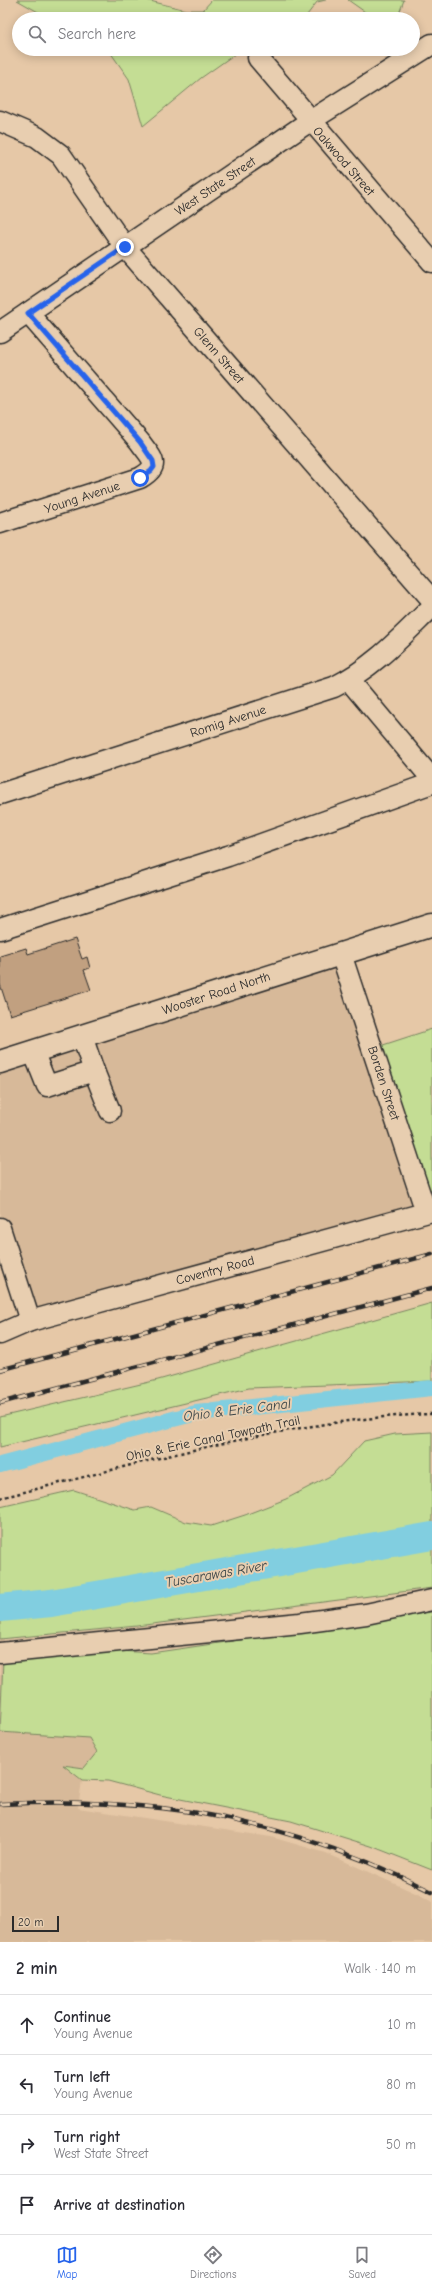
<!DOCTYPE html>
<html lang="en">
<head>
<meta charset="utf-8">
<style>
  body { margin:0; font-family:"Comic Neue",sans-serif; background:#f7f7f7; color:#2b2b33 }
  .scale { position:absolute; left:12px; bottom:10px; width:47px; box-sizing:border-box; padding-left:4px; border:2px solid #2b2b2b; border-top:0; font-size:11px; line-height:14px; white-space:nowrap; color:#2b2b2b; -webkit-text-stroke:3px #e8ceb0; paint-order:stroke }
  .stop { position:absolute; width:12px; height:12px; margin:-9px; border:3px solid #2563eb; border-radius:50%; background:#fff }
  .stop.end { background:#2563eb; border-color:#fff; box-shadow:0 1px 4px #0008 }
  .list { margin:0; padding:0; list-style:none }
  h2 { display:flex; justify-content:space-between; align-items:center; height:52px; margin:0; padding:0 16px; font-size:17px }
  h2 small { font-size:13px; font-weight:400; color:#7c7c81 }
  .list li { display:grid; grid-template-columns:26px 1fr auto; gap:12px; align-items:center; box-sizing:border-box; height:60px; padding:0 16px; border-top:1px solid #e1e1e2 }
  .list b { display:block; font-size:15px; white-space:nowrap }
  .list p { margin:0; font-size:13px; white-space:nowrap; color:#7c7c81 }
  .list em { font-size:13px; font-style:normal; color:#7c7c81 }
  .icon { flex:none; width:22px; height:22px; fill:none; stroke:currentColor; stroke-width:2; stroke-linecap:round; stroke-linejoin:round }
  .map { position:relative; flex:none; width:432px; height:1942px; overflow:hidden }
  .search { position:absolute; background:#fff; box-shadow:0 2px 10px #0003; left:12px; right:12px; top:12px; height:44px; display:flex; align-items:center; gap:10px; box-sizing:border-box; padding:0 14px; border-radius:22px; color:#7c7c81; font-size:15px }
  .sheet { height:292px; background:#fff }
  nav { display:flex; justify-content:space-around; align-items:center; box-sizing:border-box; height:56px; border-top:1px solid #e1e1e2; background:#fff; font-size:11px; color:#7c7c81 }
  nav a { display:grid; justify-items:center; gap:2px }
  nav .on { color:#2563eb }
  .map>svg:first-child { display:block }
  .built { fill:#d7b999 }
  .green { fill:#c4dd94; stroke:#788460 }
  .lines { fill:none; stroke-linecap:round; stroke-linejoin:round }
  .canal { stroke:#81cee0; stroke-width:16 }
  .river { stroke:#81cee0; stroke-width:28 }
  .building { fill:#c1a080; stroke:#2b2b2b }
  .minor-casing { stroke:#2b2b2b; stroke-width:23 }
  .major-casing { stroke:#2b2b2b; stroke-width:25 }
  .path { stroke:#2b2b2b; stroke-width:2.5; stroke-dasharray:3 3; stroke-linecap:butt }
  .minor { stroke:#e8ceb0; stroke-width:20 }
  .major { stroke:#e8ceb0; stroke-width:22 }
  .rail-casing { stroke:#2b2b2b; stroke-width:4.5 }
  .rail { stroke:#e8ceb0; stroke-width:3; stroke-dasharray:9; stroke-linecap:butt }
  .route { stroke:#2563eb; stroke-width:5 }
  .labels { text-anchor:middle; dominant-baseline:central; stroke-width:4; stroke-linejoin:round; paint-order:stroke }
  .street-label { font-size:13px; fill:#2b2b2b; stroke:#e8ceb0 }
  .water-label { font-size:14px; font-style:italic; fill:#384346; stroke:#e8ceb0 }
</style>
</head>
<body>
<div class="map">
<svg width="432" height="1942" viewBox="0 0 432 1942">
  <rect width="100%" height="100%" fill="#e6c8a7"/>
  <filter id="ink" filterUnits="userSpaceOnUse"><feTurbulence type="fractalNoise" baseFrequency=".025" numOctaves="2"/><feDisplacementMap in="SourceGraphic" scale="8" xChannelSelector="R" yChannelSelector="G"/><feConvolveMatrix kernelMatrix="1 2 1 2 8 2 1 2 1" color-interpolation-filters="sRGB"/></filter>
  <g filter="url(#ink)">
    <!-- built -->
    <g class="built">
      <path d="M339 956 416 1204 35 1314 0 1212V1067Z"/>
      <path d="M0 1639H4L1 1701H0Z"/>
      <path d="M0 1732 89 1738 97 1752 84 1768 64 1766 82 1780 78 1808 271 1837 326 1853 422 1896 432 1902V1942H0Z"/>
    </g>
    <!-- green -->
    <g class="green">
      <path d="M17 0H146L186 10H203L212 0H326L317 2 304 19H67L47 17Z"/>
      <path d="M348 0H404L397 19H375Z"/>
      <path d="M108 49H242L201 78 143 126 129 79Z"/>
      <path d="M432 1029V1191L428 1187 377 1047Z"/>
      <path d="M432 1303V1381L249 1388 0 1447V1417L158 1380Z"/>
      <path d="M432 1432V1588L137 1626 0 1639V1507L74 1490 135 1510 151 1507 186 1522 211 1526 245 1515 286 1499 332 1475 364 1441 395 1434Z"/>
      <path d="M432 1612V1870L371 1846 291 1821 160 1795 108 1781 82 1780 63 1765 84 1768 97 1752 89 1738 0 1732 3 1660 72 1656 119 1651 151 1653Z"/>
    </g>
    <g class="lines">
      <!-- canal -->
      <path class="canal" d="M0 1465 196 1413 432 1388"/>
      <!-- river -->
      <path class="river" d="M0 1608 51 1603 432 1536"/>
    </g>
    <!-- building -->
    <path class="building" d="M75 939 82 959 87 957 90 968 84 970 91 990 10 1015 0 984V956L26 948 28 954Z"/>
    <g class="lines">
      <!-- minor casing -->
      <g class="minor-casing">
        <g id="minor">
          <path d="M258 58 432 262"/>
          <path d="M0 121 37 137 61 155 125 247 432 600"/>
          <path d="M0 332 310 121 432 44"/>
          <path d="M0 523 140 478C162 465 152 459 140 442L28 313"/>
          <path d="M349 680 432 779"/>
          <path d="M0 794 334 687C373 668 401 637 432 607"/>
          <path d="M0 929 228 856 432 783"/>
          <path d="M341 954 426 1212"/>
          <path d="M33 1051 47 1086 94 1071 82 1036"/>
          <path d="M94 1071 110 1111"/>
          <path d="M0 1228 30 1321"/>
          <path d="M0 1334 30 1321 432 1211"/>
          <path d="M0 1653 300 1623 366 1614 432 1600"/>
        </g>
      </g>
      <!-- major casing -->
      <g class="major-casing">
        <path id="major" d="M0 1062 432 925"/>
      </g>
      <!-- path -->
      <path class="path" d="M0 1498C140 1464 288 1419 432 1414"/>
      <!-- minor -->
      <use href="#minor" class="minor"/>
      <!-- major -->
      <use href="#major" class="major"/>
      <!-- rail casing -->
      <g class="rail-casing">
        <g id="rail">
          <path d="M0 1370 432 1254"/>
          <path d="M0 1403 432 1288"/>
          <path d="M0 1804C54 1801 107 1802 161 1808 253 1818 349 1849 432 1892"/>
        </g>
      </g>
      <!-- rail -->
      <use href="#rail" class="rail"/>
    </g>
  </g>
  <g class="lines" filter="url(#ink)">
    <!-- route -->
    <path class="route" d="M125 247 28 313 140 442 153 461 154 467 151 471 140 478"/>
  </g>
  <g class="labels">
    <!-- street labels -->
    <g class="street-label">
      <text transform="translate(344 161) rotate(49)">Oakwood Street</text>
      <text transform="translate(215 186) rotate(-34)">West State Street</text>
      <text transform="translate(219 355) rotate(49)">Glenn Street</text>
      <text transform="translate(82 497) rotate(-18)">Young Avenue</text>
      <text transform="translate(228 721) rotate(-18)">Romig Avenue</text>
      <text transform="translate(216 993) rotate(-18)">Wooster Road North</text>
      <text transform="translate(384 1083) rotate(72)">Borden Street</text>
      <text transform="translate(215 1270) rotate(-15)">Coventry Road</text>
      <text transform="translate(213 1438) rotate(-12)">Ohio &amp; Erie Canal Towpath Trail</text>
    </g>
    <!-- water labels -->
    <g class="water-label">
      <text transform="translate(237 1410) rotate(-7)">Ohio &amp; Erie Canal</text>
      <text transform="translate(216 1574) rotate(-10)">Tuscarawas River</text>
    </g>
  </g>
</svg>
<div class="scale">20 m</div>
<div class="stop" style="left:140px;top:478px"></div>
<div class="stop end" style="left:125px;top:247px"></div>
<div class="search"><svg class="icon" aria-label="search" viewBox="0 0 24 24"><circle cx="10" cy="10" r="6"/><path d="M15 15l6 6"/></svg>Search here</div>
</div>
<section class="sheet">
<h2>2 min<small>Walk · 140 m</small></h2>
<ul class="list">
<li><svg class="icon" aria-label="ahead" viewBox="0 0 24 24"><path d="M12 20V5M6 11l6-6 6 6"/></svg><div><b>Continue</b><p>Young Avenue</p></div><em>10 m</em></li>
<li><svg class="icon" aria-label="left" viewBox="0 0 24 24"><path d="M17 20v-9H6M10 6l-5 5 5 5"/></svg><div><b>Turn left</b><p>Young Avenue</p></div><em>80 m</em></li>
<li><svg class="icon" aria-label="right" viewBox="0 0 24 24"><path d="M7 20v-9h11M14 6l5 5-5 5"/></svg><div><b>Turn right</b><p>West State Street</p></div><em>50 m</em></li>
<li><svg class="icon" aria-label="arrive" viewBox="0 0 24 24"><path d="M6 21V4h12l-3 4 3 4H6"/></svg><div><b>Arrive at destination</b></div></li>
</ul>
</section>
<nav>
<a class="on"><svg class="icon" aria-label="map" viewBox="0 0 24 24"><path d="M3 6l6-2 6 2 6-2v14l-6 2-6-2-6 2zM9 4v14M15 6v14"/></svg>Map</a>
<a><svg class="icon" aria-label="directions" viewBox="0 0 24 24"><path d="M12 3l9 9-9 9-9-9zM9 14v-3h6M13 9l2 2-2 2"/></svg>Directions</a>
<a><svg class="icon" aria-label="saved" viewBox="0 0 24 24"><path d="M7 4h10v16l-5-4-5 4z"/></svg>Saved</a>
</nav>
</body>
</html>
